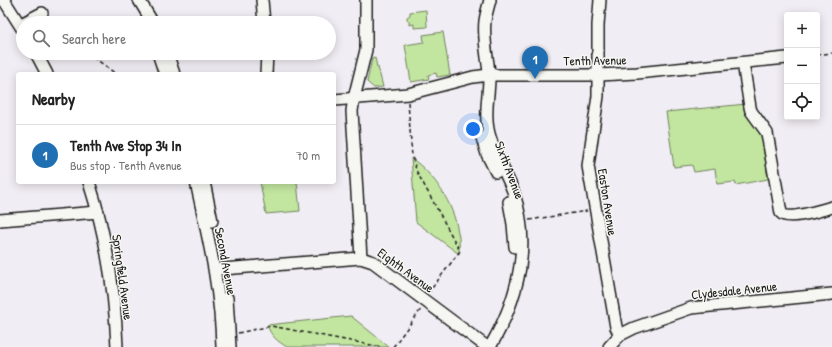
<!DOCTYPE html>
<html lang="en">
<head>
<meta charset="utf-8">
<style>
  body { margin:0; font-family:"Patrick Hand",sans-serif; background:#f2f2f2; color:#222 }
  .controls { position:absolute; right:12px; top:12px; display:grid; overflow:hidden; border-radius:4px; box-shadow:0 2px 10px #0003 }
  .controls button { width:36px; height:36px; display:grid; place-items:center; padding:0; border:0; border-bottom:1px solid #e0e0e0; background:#fff; color:#222; font:20px sans-serif }
  .you { position:absolute; left:473px; top:129px; width:14px; height:14px; margin:-10px; border:3px solid #fff; border-radius:50%; background:#1a73e8; box-shadow:0 0 0 6px #1a73e833 }
  .badge { display:grid; place-items:center; width:26px; height:26px; border-radius:50%; background:#1f6fb2; color:#fff; font-size:13px; font-weight:700 }
  .pin { position:absolute; translate:-50% -33px; filter:drop-shadow(0 1px 2px #0008) }
  .pin::after { content:''; position:absolute; top:21px; width:14px; height:12px; background:inherit; clip-path:polygon(0 0,100% 0,50% 100%) }
  .list { margin:0; padding:0; list-style:none }
  h2 { display:flex; justify-content:space-between; align-items:center; height:52px; margin:0; padding:0 16px; font-size:17px }
  h2 small { font-size:13px; font-weight:400; color:#767676 }
  .list li { display:grid; grid-template-columns:26px 1fr auto; gap:12px; align-items:center; box-sizing:border-box; height:60px; padding:0 16px; border-top:1px solid #e0e0e0 }
  .list b { display:block; font-size:15px; white-space:nowrap }
  .list p { margin:0; font-size:13px; white-space:nowrap; color:#767676 }
  .list em { font-size:13px; font-style:normal; color:#767676 }
  .icon { flex:none; width:22px; height:22px; fill:none; stroke:currentColor; stroke-width:2; stroke-linecap:round; stroke-linejoin:round }
  .map { position:relative; flex:none; width:832px; height:347px; overflow:hidden }
  .search { position:absolute; background:#fff; box-shadow:0 2px 10px #0003; left:16px; top:16px; width:320px; height:44px; display:flex; align-items:center; gap:10px; box-sizing:border-box; padding:0 14px; border-radius:22px; color:#767676; font-size:15px }
  .panel { position:absolute; background:#fff; box-shadow:0 2px 10px #0003; left:16px; top:72px; width:320px; height:112px; border-radius:4px }
  .map>svg:first-child { display:block }
  .green { fill:#c2e6a0; stroke:#6f815e }
  .lines { fill:none; stroke-linecap:round; stroke-linejoin:round }
  .minor-casing { stroke:#1c1c1c; stroke-width:14 }
  .path { stroke:#1c1c1c; stroke-width:1.5; stroke-dasharray:4 3; stroke-linecap:butt }
  .minor { stroke:#f6f6f2; stroke-width:11 }
  .labels { text-anchor:middle; dominant-baseline:central; stroke-width:3; stroke-linejoin:round; paint-order:stroke }
  .street-label { font-size:13px; fill:#1c1c1c; stroke:#f6f6f2 }
</style>
</head>
<body>
<div class="map">
<svg width="832" height="347" viewBox="0 0 832 347">
  <rect width="100%" height="100%" fill="#f1edf4"/>
  <filter id="ink" filterUnits="userSpaceOnUse"><feTurbulence type="fractalNoise" baseFrequency=".025" numOctaves="2"/><feDisplacementMap in="SourceGraphic" scale="8" xChannelSelector="R" yChannelSelector="G"/><feConvolveMatrix kernelMatrix="1 2 1 2 8 2 1 2 1" color-interpolation-filters="sRGB"/></filter>
  <g filter="url(#ink)">
    <!-- green -->
    <g class="green">
      <path d="M426 10 427 27 414 28V24L409 25V21L407 19V17L410 15V12Z"/>
      <path d="M443 32 450 75 437 77 436 73 428 75 429 79 411 82 405 45 424 42 423 35Z"/>
      <path d="M375 58 377 67H378L383 87 374 88 367 82 372 59Z"/>
      <path d="M746 104C752 116 758 131 766 142L763 144 768 179 736 185 735 182 717 184 715 169 694 172 692 165 674 167 666 112Z"/>
      <path d="M411 158C435 175 453 203 458 232 460 239 459 247 459 254L416 222Z"/>
      <path d="M260 182H297L300 211 266 214Z"/>
      <path d="M351 316 389 347H287C277 341 271 336 267 325Z"/>
    </g>
    <g class="lines">
      <!-- minor casing -->
      <g class="minor-casing">
        <g id="minor">
          <path d="M4 0 23 30"/>
          <path d="M139 0 153 23"/>
          <path d="M262 0 264 23"/>
          <path d="M600 0 598 25V96L588 166 616 327 620 335"/>
          <path d="M23 23 42 13"/>
          <path d="M36 53 47 74"/>
          <path d="M158 53 165 74"/>
          <path d="M167 53 174 74"/>
          <path d="M743 63 750 107 751 111 767 133 781 213C788 221 821 210 832 207"/>
          <path d="M266 74 267 53"/>
          <path d="M334 100 408 94 473 77 489 75H599L637 73 787 58"/>
          <path d="M482 138 487 154 496 172"/>
          <path d="M89 182C106 235 115 291 117 347"/>
          <path d="M196 182C208 237 221 290 222 347"/>
          <path d="M204 182 212 221"/>
          <path d="M509 202 513 224 515 247"/>
          <path d="M0 220 98 212"/>
          <path d="M361 258 352 111 354 98 366 50V0"/>
          <path d="M222 269 361 258 373 262 487 347"/>
          <path d="M227 298 230 347"/>
          <path d="M490 347C518 299 532 245 513 191 505 170 492 151 488 129 484 110 490 91 489 72 487 55 483 37 485 21 486 14 488 7 490 0"/>
          <path d="M609 347 620 335 634 328 691 308 832 294"/>
        </g>
      </g>
      <!-- path -->
      <g class="path">
        <path d="M47 19 51 23"/>
        <path d="M88 53 116 74"/>
        <path d="M817 55 832 53"/>
        <path d="M408 102 412 157 417 172 460 251 429 292"/>
        <path d="M529 220 587 211"/>
        <path d="M238 333 271 326 382 347"/>
        <path d="M393 347 422 308"/>
      </g>
      <!-- minor -->
      <use href="#minor" class="minor"/>
    </g>
  </g>
  <g class="labels">
    <!-- street labels -->
    <g class="street-label">
      <text transform="translate(595 60) rotate(-1)">Tenth Avenue</text>
      <text transform="translate(510 170) rotate(69)">Sixth Avenue</text>
      <text transform="translate(608 202) rotate(81)">Easton Avenue</text>
      <text transform="translate(226 261) rotate(79)">Second Avenue</text>
      <text transform="translate(406 270) rotate(36)">Eighth Avenue</text>
      <text transform="translate(123 277) rotate(82)">Springfield Avenue</text>
      <text transform="translate(734 290) rotate(-6)">Clydesdale Avenue</text>
    </g>
  </g>
</svg>
<div class="controls">
<button>+</button>
<button>−</button>
<button><svg class="icon" aria-label="locate" viewBox="0 0 24 24"><circle cx="12" cy="12" r="6"/><path d="M12 2v4M12 18v4M2 12h4M18 12h4"/></svg></button>
</div>
<div class="you"></div>
<div class="pin badge" style="left:535px;top:79px">1</div>
<div class="search"><svg class="icon" aria-label="search" viewBox="0 0 24 24"><circle cx="10" cy="10" r="6"/><path d="M15 15l6 6"/></svg>Search here</div>
<section class="panel">
<h2>Nearby<small></small></h2>
<ul class="list">
<li><span class="badge">1</span><div><b>Tenth Ave Stop 34 In</b><p>Bus stop · Tenth Avenue</p></div><em>70 m</em></li>
</ul>
</section>
</div>
</body>
</html>
